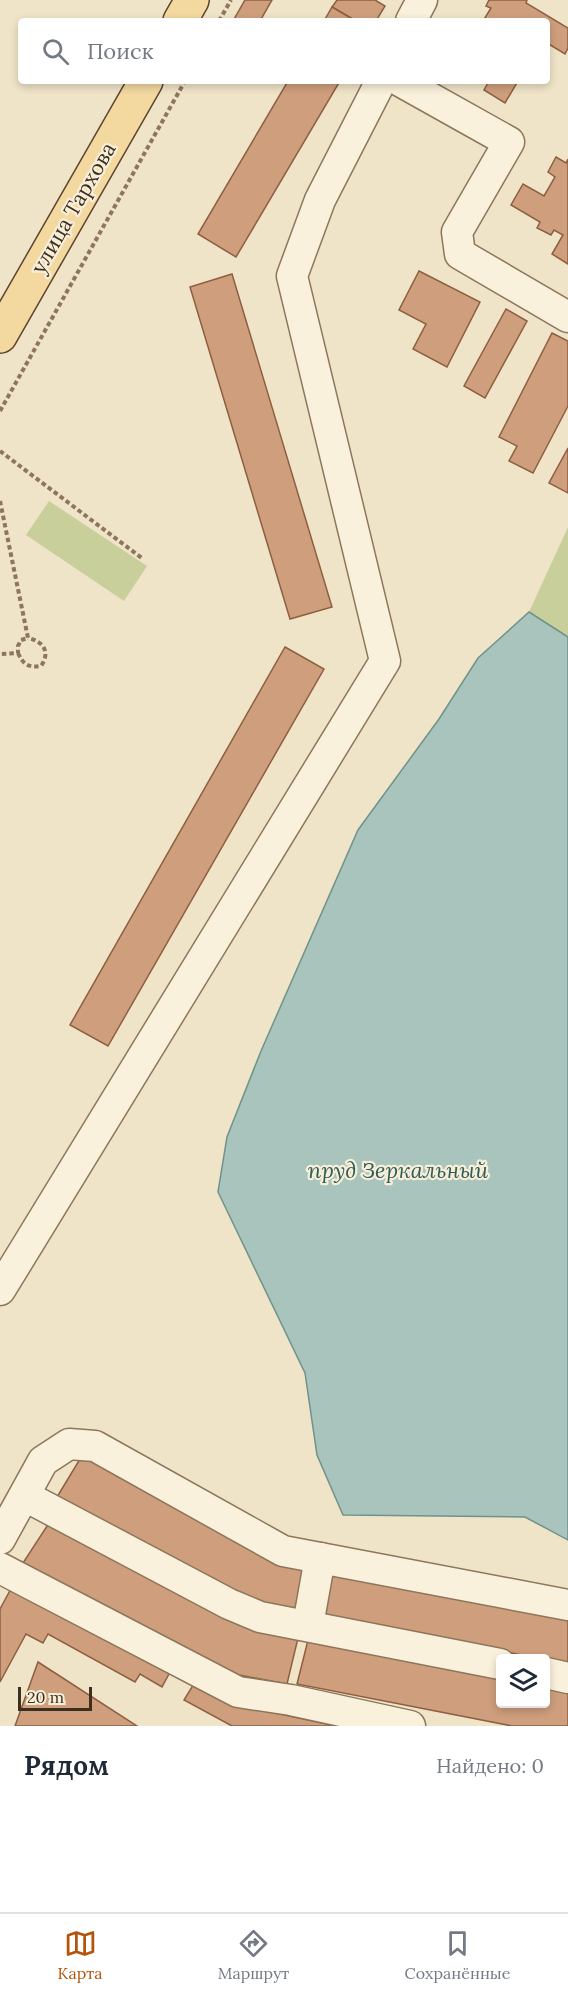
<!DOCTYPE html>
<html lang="ru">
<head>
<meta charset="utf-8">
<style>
  body { margin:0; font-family:Lora,serif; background:#f2f2f3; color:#1f2937 }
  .controls { position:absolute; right:18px; bottom:18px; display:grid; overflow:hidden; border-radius:6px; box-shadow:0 3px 9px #0003 }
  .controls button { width:54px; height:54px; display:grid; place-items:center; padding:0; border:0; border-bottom:2px solid #e0e1e3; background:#fff; color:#1f2937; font:30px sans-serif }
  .scale { position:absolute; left:18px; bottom:15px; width:74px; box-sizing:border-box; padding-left:6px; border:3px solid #3d2e20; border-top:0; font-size:16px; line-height:21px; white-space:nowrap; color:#3d2e20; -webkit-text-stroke:4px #f7eed8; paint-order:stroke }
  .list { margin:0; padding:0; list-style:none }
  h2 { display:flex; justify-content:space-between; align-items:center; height:78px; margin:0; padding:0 24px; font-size:26px }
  h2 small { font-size:20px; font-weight:400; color:#747a83 }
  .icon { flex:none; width:33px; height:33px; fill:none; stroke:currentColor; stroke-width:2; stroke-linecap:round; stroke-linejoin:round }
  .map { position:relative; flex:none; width:568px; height:1726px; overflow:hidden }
  .search { position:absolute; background:#fff; box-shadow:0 3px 9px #0003; left:18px; right:18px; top:18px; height:66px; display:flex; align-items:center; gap:15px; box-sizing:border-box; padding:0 21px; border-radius:6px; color:#747a83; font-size:22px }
  .sheet { height:186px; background:#fff }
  nav { display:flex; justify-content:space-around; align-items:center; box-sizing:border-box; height:84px; border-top:2px solid #e0e1e3; background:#fff; font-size:16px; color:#747a83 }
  nav a { display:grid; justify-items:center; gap:3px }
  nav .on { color:#b45309 }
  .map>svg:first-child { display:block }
  .green { fill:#c9cf9b }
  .water { fill:#a9c4bc; stroke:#6f938a; stroke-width:1.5 }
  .building { fill:#cf9f7d; stroke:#8d5f41; stroke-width:1.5 }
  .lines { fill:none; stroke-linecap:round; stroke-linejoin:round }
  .minor-casing { stroke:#8d765c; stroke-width:33 }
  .major-casing { stroke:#5b4430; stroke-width:36 }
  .path { stroke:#8d765c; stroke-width:4; stroke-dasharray:4.5 3; stroke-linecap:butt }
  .minor { stroke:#faf1dc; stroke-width:30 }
  .major { stroke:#f3d9a0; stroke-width:33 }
  .labels { text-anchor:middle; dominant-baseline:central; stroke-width:4.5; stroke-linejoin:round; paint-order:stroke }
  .street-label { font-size:21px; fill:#3d2e20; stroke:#f7eed8 }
  .water-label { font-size:22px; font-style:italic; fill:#2f5d5a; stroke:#f7eed8 }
</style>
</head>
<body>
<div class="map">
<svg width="568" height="1726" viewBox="0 0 568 1726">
  <rect width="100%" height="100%" fill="#f0e4c8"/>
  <!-- green -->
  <g class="green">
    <path d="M49 501 147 566 124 601 26 535Z"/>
    <path d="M568 527V637L529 612Z"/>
  </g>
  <!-- water -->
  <path class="water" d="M529 612 568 637V1540L525 1517 343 1515 317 1455 305 1373 218 1192 227 1137 261 1051 358 830 439 719 478 658Z"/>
  <!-- building -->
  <g class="building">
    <path d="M245 0H272L260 21H233Z"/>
    <path d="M337 0H375L385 6 376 21H356L332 7Z"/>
    <path d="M489 0H527L526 3 568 28V48L565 54 547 43V21H483L491 8 486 6Z"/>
    <path d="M332 7 356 21H324Z"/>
    <path d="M288 81H340L236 257 198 234Z"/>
    <path d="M489 81H518L505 103 484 90Z"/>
    <path d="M556 157 566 163 568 159V264L552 254 563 235 554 230 551 235 537 228 540 222 511 205 523 184 544 196 555 177 548 172Z"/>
    <path d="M419 271 480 302 447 367 413 349 426 324 399 310Z"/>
    <path d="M232 274 332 607 290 619 190 287Z"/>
    <path d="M506 309 527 321 485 398 464 386Z"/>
    <path d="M552 333 568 341V406L533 473 509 461 517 446 499 437Z"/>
    <path d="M568 448V493L549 483Z"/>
    <path d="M285 647 324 669 108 1046 70 1025Z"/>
    <path d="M83 1454 309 1566 299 1614 259 1604 57 1497Z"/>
    <path d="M51 1520 299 1634 287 1684 234 1674 23 1563Z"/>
    <path d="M334 1567 568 1617V1665L546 1661V1658H536L324 1614Z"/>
    <path d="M13 1585 170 1672 162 1687 140 1674 135 1682 48 1634 43 1643 26 1634 0 1682V1609Z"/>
    <path d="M309 1636 500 1674V1704H546V1683L568 1688V1726H512L297 1684Z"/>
    <path d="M38 1662 137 1726H15Z"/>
    <path d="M195 1682 233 1704 336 1726H232L184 1700Z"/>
  </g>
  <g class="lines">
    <!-- minor casing -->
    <g class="minor-casing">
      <g id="minor">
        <path d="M411 21 422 0"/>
        <path d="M400 81 509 142 457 232 460 254 568 317"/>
        <path d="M0 1290 385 661 292 276 320 200 381 81"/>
        <path d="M25 1496 229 1604 260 1617 500 1664"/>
        <path d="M0 1539 43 1461 69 1444 95 1446 283 1551 320 1558 308 1625"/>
        <path d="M320 1558 568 1605"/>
        <path d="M0 1568 238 1692 291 1700 410 1726"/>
        <path d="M546 1673 568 1678"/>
      </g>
    </g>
    <!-- major casing -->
    <g class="major-casing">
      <g id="major">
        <path d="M180 21 192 0"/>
        <path d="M0 336 146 81"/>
      </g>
    </g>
    <!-- path -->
    <g class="path">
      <path d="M219 21 231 0"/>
      <path d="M0 411 185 81"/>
      <path d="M0 451 143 559"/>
      <path d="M0 501 28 638 21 640 18 646V653L0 654"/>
      <path d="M18 653C23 664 28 668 41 666 51 652 43 641 28 638"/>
    </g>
    <!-- minor -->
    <use href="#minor" class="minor"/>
    <!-- major -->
    <use href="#major" class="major"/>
  </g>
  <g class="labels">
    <!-- street labels -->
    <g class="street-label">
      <text transform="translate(73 208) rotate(-60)">улица Тархова</text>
    </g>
    <!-- water labels -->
    <g class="water-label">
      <text x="398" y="1170">пруд Зеркальный</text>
    </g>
  </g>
</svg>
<div class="controls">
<button><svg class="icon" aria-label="layers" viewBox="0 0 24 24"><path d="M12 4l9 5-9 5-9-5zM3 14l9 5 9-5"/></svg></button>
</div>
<div class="scale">20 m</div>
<div class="search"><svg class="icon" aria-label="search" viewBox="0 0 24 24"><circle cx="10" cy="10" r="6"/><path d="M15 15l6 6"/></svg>Поиск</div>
</div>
<section class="sheet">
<h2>Рядом<small>Найдено: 0</small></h2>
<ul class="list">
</ul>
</section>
<nav>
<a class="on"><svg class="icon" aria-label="map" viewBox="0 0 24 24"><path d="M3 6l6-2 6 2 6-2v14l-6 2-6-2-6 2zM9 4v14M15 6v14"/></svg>Карта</a>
<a><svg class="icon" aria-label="directions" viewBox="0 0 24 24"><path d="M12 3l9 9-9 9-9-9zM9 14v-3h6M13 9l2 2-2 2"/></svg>Маршрут</a>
<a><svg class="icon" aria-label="saved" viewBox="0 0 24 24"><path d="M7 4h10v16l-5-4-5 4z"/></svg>Сохранённые</a>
</nav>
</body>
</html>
